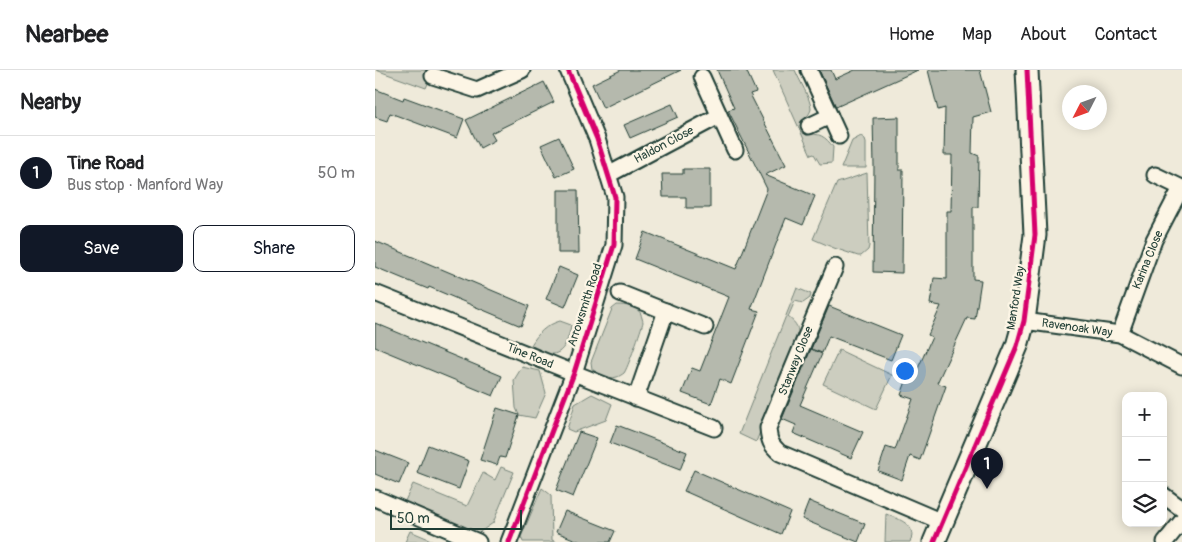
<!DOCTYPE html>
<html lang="en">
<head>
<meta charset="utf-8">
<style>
  body { margin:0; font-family:Pangolin,sans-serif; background:#f2f2f2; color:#202124 }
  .controls { position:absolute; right:15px; bottom:15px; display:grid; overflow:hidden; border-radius:10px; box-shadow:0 2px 12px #0003 }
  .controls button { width:45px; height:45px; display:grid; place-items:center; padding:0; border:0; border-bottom:1px solid #e0e0e0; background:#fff; color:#202124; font:25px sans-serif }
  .compass { position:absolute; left:687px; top:15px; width:45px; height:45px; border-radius:50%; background:#fff; box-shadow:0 2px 12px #0003; rotate:228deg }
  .scale { position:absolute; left:15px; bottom:12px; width:132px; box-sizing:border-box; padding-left:5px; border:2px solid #1f3d34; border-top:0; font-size:14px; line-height:18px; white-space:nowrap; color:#1f3d34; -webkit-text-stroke:4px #fcf5e5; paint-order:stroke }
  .you { position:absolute; left:529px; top:300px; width:18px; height:18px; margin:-12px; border:4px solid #fff; border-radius:50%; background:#1a73e8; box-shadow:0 0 0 8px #1a73e833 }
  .badge { display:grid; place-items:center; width:32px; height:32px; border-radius:50%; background:#111827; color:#fff; font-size:16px; font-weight:700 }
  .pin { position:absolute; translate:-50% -41px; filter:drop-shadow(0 1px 2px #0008) }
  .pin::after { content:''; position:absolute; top:26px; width:18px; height:15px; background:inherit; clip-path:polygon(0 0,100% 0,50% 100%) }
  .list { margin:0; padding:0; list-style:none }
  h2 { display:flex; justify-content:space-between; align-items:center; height:65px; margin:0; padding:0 20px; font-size:21px }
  h2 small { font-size:16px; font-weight:400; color:#757577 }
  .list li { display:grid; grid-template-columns:32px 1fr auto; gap:15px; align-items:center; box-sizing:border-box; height:75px; padding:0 20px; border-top:1px solid #e0e0e0 }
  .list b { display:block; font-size:19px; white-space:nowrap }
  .list p { margin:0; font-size:16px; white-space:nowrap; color:#757577 }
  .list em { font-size:16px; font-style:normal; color:#757577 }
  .actions { display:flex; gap:10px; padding:15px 20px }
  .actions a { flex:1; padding:11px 0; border:1px solid #111827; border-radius:10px; text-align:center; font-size:18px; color:#111827 }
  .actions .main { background:#111827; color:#fff }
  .icon { flex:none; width:28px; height:28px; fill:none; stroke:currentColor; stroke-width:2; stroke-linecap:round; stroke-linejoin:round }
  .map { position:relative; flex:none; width:807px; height:472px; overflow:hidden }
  header { display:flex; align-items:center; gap:30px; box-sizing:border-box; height:70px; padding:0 25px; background:#fff; border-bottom:1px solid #e0e0e0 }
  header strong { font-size:24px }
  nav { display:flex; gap:28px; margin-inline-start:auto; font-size:18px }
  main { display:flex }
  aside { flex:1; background:#fff }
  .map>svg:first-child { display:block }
  .green { fill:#cccdbf; stroke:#76857a }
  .building { fill:#b5b9ad; stroke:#1f3d34 }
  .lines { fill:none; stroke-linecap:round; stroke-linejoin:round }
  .street-casing { stroke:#1f3d34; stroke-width:19 }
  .secondary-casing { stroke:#1f3d34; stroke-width:25 }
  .street { stroke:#fcf5e5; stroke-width:15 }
  .secondary { stroke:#fcf5e5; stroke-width:21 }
  .cycleway-casing { stroke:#fcf5e5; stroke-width:8 }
  .cycleway { stroke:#d6006c; stroke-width:5 }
  .labels { text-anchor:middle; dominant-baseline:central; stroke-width:4.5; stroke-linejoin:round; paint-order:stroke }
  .street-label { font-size:12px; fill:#1f3d34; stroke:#fcf5e5 }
</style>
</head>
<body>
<header>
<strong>Nearbee</strong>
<nav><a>Home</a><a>Map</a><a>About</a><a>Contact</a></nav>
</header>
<main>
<aside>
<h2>Nearby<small></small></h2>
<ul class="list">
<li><span class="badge">1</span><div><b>Tine Road</b><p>Bus stop · Manford Way</p></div><em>50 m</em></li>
</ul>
<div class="actions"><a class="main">Save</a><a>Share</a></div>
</aside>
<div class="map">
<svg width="807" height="472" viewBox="0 0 807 472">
  <rect width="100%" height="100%" fill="#efeada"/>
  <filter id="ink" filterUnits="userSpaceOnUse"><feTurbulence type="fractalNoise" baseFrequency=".02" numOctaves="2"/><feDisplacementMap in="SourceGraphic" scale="10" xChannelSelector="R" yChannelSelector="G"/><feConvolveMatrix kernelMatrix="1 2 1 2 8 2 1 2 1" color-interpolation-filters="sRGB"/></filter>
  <g filter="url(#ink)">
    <!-- green -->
    <g class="green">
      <path d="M1 0H59L51 18Z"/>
      <path d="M398 0H420C424 10 436 29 436 39 435 45 429 49 425 52L431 65C444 62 451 67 458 77L457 93 445 94 439 84 436 85Z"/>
      <path d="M486 66 490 69 491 72V98H466L477 71Z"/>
      <path d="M492 103 494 176 493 180 486 186H483L459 178 438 169 462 113Z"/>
      <path d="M422 218 436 224 435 228 428 233 420 231 413 247C418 251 422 254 423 261L407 306 381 372 364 364Z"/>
      <path d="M242 235C250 235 262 236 266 244 266 245 268 251 268 252 267 257 252 300 249 303 248 304 243 307 242 307 233 310 224 304 217 299L216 292 237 239Z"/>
      <path d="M185 251 196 255C194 266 190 286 174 284 169 283 161 278 156 275 163 263 171 255 185 251Z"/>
      <path d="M464 280 517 305 501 339 448 314Z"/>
      <path d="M147 297 165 301 171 323 160 348 144 345 141 338 139 310Z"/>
      <path d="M217 324 237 334 231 350 199 362 192 359 200 334Z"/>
      <path d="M126 397 139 402 118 453 102 464 29 433 38 414 92 436 108 403 120 410Z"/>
      <path d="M167 418 176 425 177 470 181 472H148L146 467Z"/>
      <path d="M511 444C524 449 543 455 535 472H510Z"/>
      <path d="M35 461 61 472H30Z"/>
    </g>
    <!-- building -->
    <g class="building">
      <path d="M246 0H306L228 38 217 14Z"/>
      <path d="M342 0H371L381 22 375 24 411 95 390 105 440 126 428 155 411 148 376 239 384 241 356 314 345 309 336 334 307 323 317 298 325 301 354 227 260 189 270 162 361 199 392 119 353 40 359 38Z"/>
      <path d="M444 0H456L460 9 480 0H543L461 37Z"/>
      <path d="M553 0H605L616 42 598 47 597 83 604 86 603 137H598V209L606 210 600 249 592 248 562 313 571 316 545 390 535 386 527 410 503 401 511 377 520 380 538 329 526 325 534 303 540 305 557 267 553 265 566 236 555 234 559 208 572 209V141H576L577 85H569L570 38 563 40Z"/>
      <path d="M169 12 179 32 116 63 120 70 105 78 91 50Z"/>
      <path d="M0 19 28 30 29 27 89 49 82 68 15 43 12 51 0 47Z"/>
      <path d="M297 34 303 47 255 68 249 55Z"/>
      <path d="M524 47V100H528L527 203 498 202 499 96 498 48Z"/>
      <path d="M184 67 199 99 181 107 166 75Z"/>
      <path d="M308 99H335V138H311V127H288L287 104H308Z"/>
      <path d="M183 120H203L204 183H183Z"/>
      <path d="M0 171 154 236 146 256 54 217 53 219 0 197Z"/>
      <path d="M184 197 203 205 190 237 171 229Z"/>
      <path d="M454 236 526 265 516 290 454 266 447 283 436 279Z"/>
      <path d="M0 253 127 306 118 326 0 277Z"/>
      <path d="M436 279 447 284 425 335 488 362 476 388 418 363 421 355 407 349Z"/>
      <path d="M122 338 144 345 130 388 125 387 122 395 105 390Z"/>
      <path d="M242 355 312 382 305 400 235 373Z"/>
      <path d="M204 362 222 368 198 427 181 420Z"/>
      <path d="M53 375 94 391 84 419 42 403Z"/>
      <path d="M0 380 33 393 24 414 0 404Z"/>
      <path d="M319 400 415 442 406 464 309 421Z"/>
      <path d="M434 431 490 454 483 472 427 449Z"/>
      <path d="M190 441 240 461 235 472H206L181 462Z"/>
    </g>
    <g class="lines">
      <!-- street casing -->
      <g class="street-casing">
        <g id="street">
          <path d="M434 0 464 66"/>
          <path d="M58 6 102 20 147 0"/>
          <path d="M327 7 360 80"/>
          <path d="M434 56 455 46"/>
          <path d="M233 105 344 46"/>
          <path d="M780 105 807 118"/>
          <path d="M460 197 393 358C394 371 396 375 405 383L567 452"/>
          <path d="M0 223 199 303 339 358"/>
          <path d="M245 223 330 257"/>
          <path d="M649 251 745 264 807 296"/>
          <path d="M745 264 779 170 806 118"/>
          <path d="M261 328 291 241"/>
          <path d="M788 425 807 439"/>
          <path d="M0 428 103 472"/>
          <path d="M134 472 199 303 239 175 240 127 222 69 193 0"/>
          <path d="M790 472 807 451"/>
        </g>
      </g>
      <!-- secondary casing -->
      <g class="secondary-casing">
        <path id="secondary" d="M559 472 642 276 649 251 660 165 652 0"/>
      </g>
      <!-- street -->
      <use href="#street" class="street"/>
      <!-- secondary -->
      <use href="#secondary" class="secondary"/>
      <!-- cycleway casing -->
      <g class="cycleway-casing">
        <g id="cycleway">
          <path d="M134 472 199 303 239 175 240 127 222 69 193 0"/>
          <path d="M559 472 642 276 649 251 660 165 652 0"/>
        </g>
      </g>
      <!-- cycleway -->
      <use href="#cycleway" class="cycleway"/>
    </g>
  </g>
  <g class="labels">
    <!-- street labels -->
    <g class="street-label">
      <text transform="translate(289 75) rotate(-28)">Haldon Close</text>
      <text transform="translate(773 190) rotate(-68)">Karina Close</text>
      <text transform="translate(641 228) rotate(-81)">Manford Way</text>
      <text transform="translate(210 235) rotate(-72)">Arrowsmith Road</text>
      <text transform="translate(702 258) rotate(8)">Ravenoak Way</text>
      <text transform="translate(155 286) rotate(22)">Tine Road</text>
      <text transform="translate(421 291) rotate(-68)">Stanway Close</text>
    </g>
  </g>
</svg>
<div class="controls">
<button>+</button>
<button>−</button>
<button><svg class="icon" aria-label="layers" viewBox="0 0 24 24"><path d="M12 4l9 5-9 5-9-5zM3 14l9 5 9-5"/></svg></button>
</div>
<svg class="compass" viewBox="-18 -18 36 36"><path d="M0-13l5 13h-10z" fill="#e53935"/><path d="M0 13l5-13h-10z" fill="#757577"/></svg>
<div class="scale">50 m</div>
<div class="you"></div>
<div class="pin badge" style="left:612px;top:419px">1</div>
</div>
</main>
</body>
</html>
